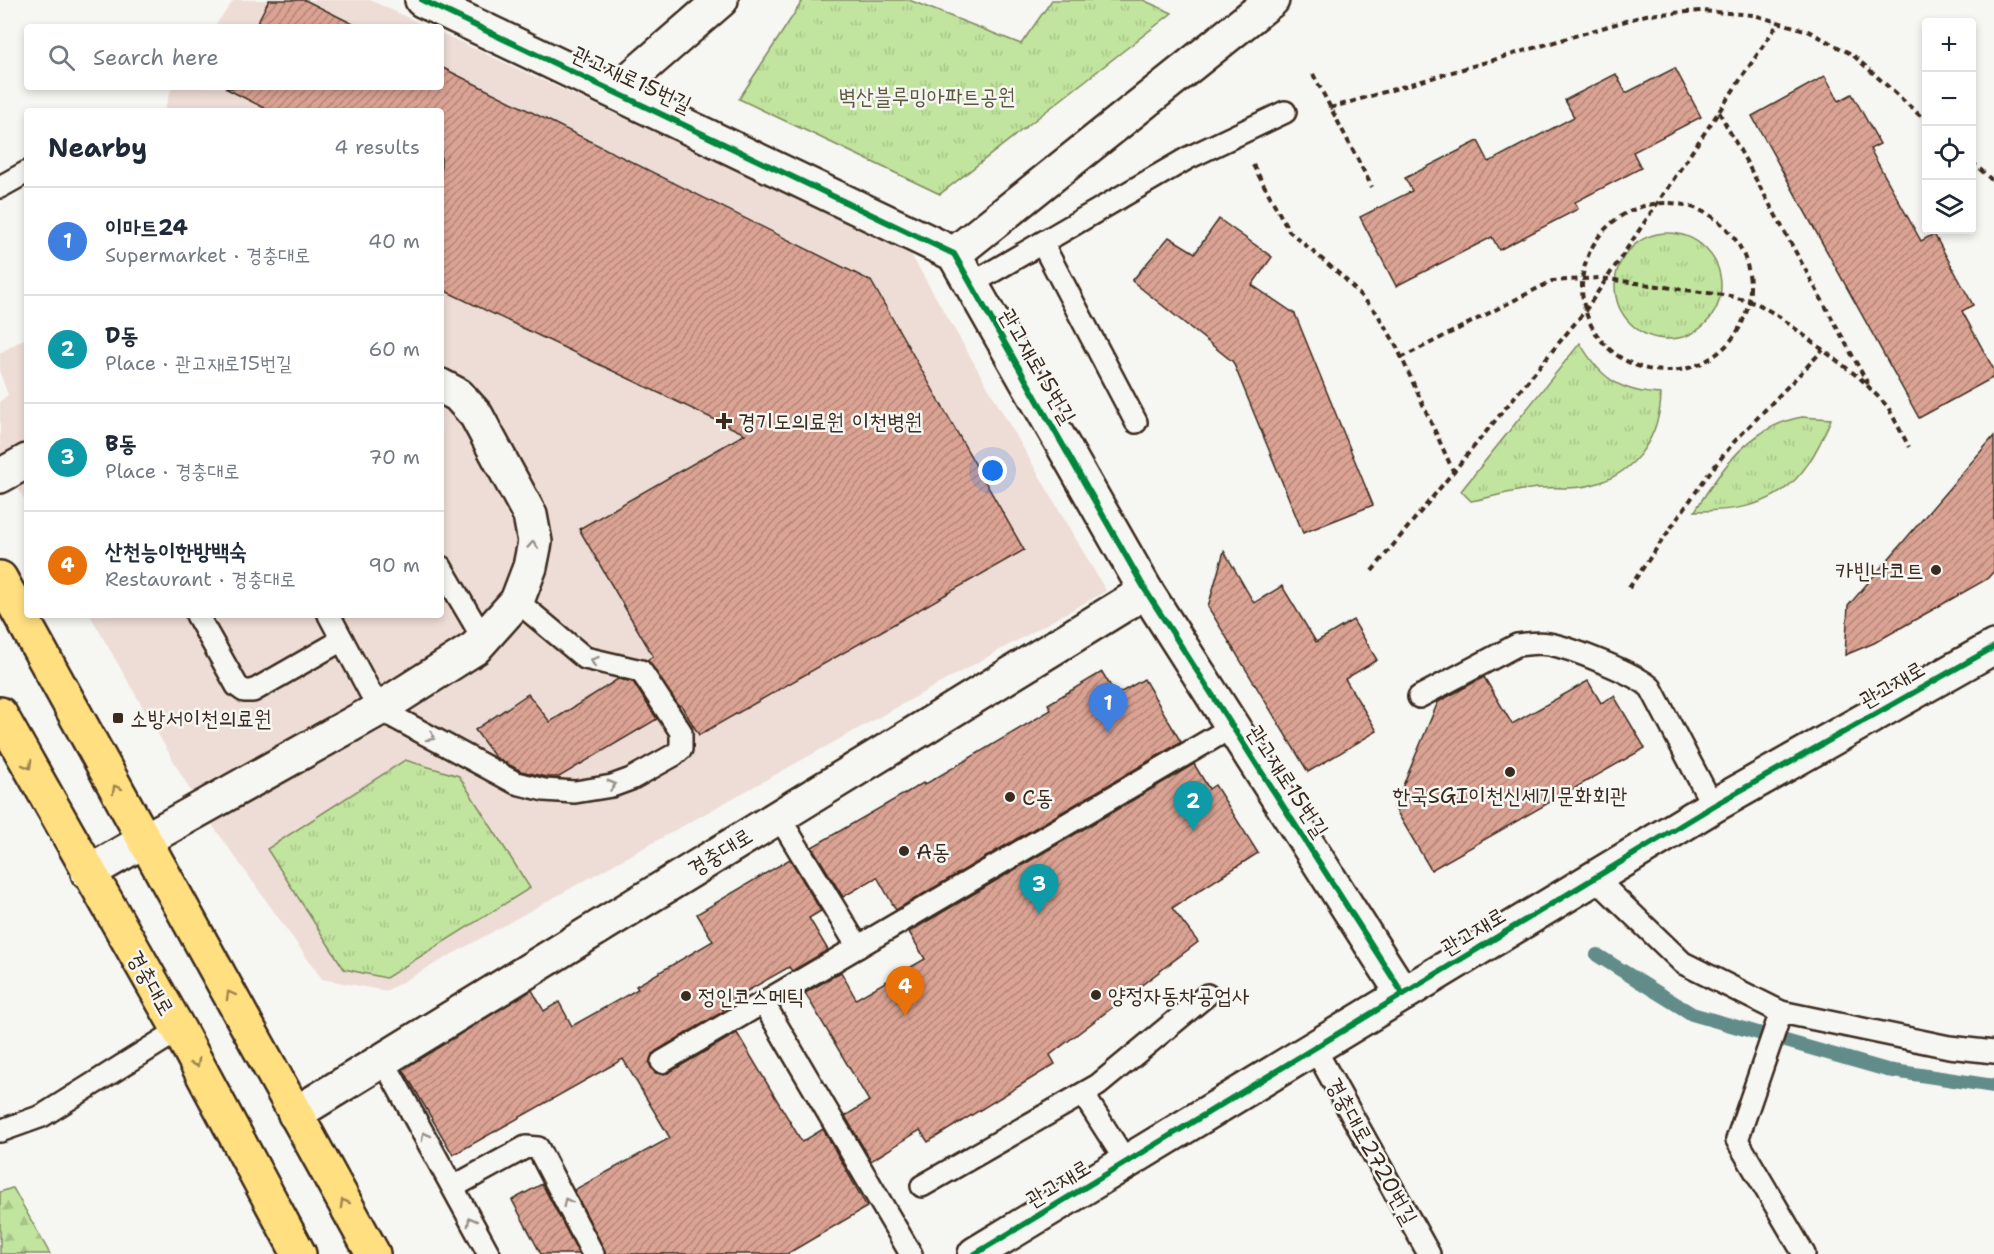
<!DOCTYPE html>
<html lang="en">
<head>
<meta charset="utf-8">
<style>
  body { margin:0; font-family:"Shantell Sans","Poor Story",sans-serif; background:#f6f6f7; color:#1f2937 }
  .controls { position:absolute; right:18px; top:18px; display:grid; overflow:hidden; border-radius:6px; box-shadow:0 3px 9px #0003 }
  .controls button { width:54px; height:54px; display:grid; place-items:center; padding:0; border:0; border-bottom:2px solid #e0e1e3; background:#fff; color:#1f2937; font:30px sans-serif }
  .you { position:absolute; left:993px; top:471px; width:21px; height:21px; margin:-15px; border:4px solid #fff; border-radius:50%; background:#1a73e8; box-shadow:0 0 0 9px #1a73e833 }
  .badge { display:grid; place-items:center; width:39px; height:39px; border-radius:50%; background:#b45309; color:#fff; font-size:20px; font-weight:700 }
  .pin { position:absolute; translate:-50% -50px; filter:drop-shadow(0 2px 3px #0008) }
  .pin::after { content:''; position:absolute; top:32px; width:21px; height:18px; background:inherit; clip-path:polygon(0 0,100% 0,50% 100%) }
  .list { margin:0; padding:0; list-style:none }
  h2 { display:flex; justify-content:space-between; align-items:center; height:78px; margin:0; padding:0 24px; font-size:26px }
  h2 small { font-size:20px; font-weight:400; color:#747a83 }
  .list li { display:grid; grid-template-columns:39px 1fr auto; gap:18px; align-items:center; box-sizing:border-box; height:108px; padding:0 24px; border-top:2px solid #e0e1e3 }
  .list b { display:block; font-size:22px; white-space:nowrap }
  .list p { margin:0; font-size:20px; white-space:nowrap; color:#747a83 }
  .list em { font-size:20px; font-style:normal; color:#747a83 }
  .icon { flex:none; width:33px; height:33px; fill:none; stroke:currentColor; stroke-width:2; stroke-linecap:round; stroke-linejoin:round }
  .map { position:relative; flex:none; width:1994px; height:1254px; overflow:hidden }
  .search { position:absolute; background:#fff; box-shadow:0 3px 9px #0003; left:24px; top:24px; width:420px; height:66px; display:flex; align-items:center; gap:15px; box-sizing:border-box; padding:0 21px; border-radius:6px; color:#747a83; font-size:22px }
  .panel { position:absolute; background:#fff; box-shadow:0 3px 9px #0003; left:24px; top:108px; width:420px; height:510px; border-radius:6px }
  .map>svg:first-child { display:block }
  .built { fill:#eeddd6 }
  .grass { fill:url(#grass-tufts); stroke:#7e875e; stroke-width:1.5 }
  .forest { fill:url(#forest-firs); stroke:#7e875e; stroke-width:1.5 }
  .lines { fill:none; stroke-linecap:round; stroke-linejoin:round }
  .stream { stroke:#628c8a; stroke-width:14 }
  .building { fill:url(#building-hatch); stroke:#3b2a1e; stroke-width:1.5 }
  .lane-casing { stroke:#3b2a1e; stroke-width:26 }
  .street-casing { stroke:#3b2a1e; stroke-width:38 }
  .secondary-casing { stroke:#3b2a1e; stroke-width:38 }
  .primary-casing { stroke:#3b2a1e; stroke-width:38 }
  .path { stroke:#3b2a1e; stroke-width:4; stroke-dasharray:6 4.5; stroke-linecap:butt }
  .lane { stroke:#f6f6f2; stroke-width:21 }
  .street { stroke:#f6f6f2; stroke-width:33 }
  .secondary { stroke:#f6f6f2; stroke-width:33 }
  .primary { stroke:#ffdf80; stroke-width:33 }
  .cycleway-casing { stroke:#f6f6f2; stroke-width:10 }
  .cycleway { stroke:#00873e; stroke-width:6 }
  .oneway { stroke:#989088 }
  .oneway2 { stroke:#9d844f }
  .poi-dot { fill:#3b2a1e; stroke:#f6f6f2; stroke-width:2 }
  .labels { text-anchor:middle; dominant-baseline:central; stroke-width:5; stroke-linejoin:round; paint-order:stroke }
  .street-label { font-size:22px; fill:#3b2a1e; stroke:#f6f6f2 }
  .park-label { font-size:22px; fill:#5c583e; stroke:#f6f6f2 }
  .poi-label { font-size:22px; fill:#3b2a1e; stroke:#f6f6f2; text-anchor:start }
</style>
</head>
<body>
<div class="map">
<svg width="1994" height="1254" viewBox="0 0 1994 1254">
  <defs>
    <pattern id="grass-tufts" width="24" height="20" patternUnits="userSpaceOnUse" patternTransform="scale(1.5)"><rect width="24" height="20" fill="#c1e49e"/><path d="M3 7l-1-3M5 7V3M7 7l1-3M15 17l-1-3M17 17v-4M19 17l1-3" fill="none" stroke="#a7c488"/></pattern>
    <pattern id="forest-firs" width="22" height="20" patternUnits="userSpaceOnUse" patternTransform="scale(1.5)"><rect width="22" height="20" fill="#c1e49e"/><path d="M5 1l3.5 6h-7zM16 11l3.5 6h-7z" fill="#a7c488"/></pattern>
    <pattern id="building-hatch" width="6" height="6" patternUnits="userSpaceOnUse" patternTransform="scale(1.5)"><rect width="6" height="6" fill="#dba394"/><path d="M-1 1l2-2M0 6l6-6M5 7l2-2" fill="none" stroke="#b38578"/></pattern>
  </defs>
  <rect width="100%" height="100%" fill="#f6f6f2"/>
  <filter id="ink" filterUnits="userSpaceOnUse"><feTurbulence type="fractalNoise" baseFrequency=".0167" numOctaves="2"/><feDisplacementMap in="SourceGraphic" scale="12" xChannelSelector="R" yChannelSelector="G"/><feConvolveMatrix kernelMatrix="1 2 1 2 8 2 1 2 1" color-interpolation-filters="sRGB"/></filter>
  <g filter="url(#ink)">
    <!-- built -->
    <g class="built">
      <path d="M234 0H370L428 27H214Z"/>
      <path d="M441 33 909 251 1106 591 386 991 322 979 201 809 90 615H441V111H164L172 87H441Z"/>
      <path d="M27 337V504L0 457V401L8 395 0 373V353Z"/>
    </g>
    <!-- grass -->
    <g class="grass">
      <path d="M803 0H909L1021 44 1052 0H1143L1172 13 940 194 739 99Z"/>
      <circle cx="1668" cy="286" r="53"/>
      <path d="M1580 343C1600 378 1620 392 1661 394 1660 435 1637 472 1595 484 1577 490 1558 487 1540 488 1517 489 1493 497 1471 501L1461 491Z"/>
      <path d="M1802 417 1831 419C1802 490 1772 511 1695 511 1721 469 1750 426 1802 417Z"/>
      <path d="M405 760 459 776 530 888 386 978 344 969 267 849Z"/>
    </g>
    <!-- forest -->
    <path class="forest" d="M12 1188H13L50 1254H0V1192Z"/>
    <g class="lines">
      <!-- stream -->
      <path class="stream" d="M1597 955 1692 1014 1887 1070 1994 1086"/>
    </g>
    <!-- building -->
    <g class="building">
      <path d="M269 0H305L359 27H255Z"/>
      <path d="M441 67 871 281 1024 550 699 735 681 705 679 706 647 660 653 656 579 529 745 434 441 289V111H270L225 88 441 87Z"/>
      <path d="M1675 68 1701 117 1633 152 1641 168 1575 202 1578 209 1499 250 1492 237 1396 286 1360 217 1412 191 1405 178 1478 141 1489 162 1574 117 1565 100 1616 74 1626 93Z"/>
      <path d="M1825 76 1839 101 1852 94 1880 144 1870 149 1921 241 1934 234 1973 305 1962 311 1994 370V377L1919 418 1752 116Z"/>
      <path d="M1219 219 1272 257 1252 285 1295 314 1373 505 1303 533 1233 362 1132 281 1169 237 1195 253Z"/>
      <path d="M1994 436V571L1987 579 1874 643 1845 655 1848 606Z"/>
      <path d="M1224 551 1254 603 1282 586 1316 642 1353 620 1377 660 1345 679 1377 731 1308 772 1208 607Z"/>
      <path d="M1102 672 1116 695 1144 679 1181 742 896 910 877 877 843 897 812 847 923 783 924 785 1051 710 1048 704Z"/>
      <path d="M1484 677 1512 724 1588 681 1601 703 1614 696 1645 748 1431 870 1394 807 1438 702Z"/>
      <path d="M618 679 633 682 657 719 559 777H546L521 771 495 757 475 730 528 694 550 722Z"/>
      <path d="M1194 764 1209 789 1215 785 1258 853 1172 908 1198 942 1050 1055 1055 1064 928 1142 920 1130 871 1161 845 1116 869 1101 805 993 841 972 856 999 925 959 909 932Z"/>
      <path d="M790 859 821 911 809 918 828 950 792 971 789 967 721 1006 724 1011 656 1051 649 1063 655 1073H668L737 1033 802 1142 823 1129 867 1207 787 1254H606L574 1190 670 1138 623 1059 453 1155 403 1069 532 990 544 1011 559 1002 572 1026 638 989 636 986 713 941 697 914Z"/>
      <path d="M542 1184 579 1254H541L512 1200Z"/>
    </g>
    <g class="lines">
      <!-- lane casing -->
      <g class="lane-casing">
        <g id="lane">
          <path d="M0 187 27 172"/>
          <path d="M1042 243 1136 422"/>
          <path d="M971 284 1188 158 1285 112"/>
          <path d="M441 567 484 640"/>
          <path d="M197 615 237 686 244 691H253L342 640"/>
          <path d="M329 615 379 709 516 783 544 790 575 792 612 786 631 779 674 755 681 749V732L641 671 585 658 517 601"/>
          <path d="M1419 697 1517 645C1528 644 1538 642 1549 644 1571 648 1637 674 1651 688L1713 806"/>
          <path d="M779 817 858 947"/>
          <path d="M1595 878 1683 963 1781 1012 1949 1047 1994 1052"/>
          <path d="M763 1002 911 1254"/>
          <path d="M1781 1012 1737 1140 1804 1254"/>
          <path d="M1315 1049 1429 1254"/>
          <path d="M383 1060 489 1254"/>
          <path d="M662 1062 1232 727"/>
          <path d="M1083 1094 1127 1163"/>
          <path d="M0 1131 42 1116 179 1030"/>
          <path d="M922 1186 1098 1085 1207 995"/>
          <path d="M453 1187 526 1147 538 1148 593 1254"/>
        </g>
      </g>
      <!-- street casing -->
      <g class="street-casing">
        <g id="street">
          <path d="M422 0 954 254 1146 591 1403 994"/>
          <path d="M616 91 721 0"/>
          <path d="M954 254 1272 0"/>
          <path d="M0 476 27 461"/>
          <path d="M145 840 379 709 475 648 517 601 530 567 535 542 530 515 476 415 458 395 441 386"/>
          <path d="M295 1114 1146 591"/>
        </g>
      </g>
      <!-- secondary casing -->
      <g class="secondary-casing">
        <g id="secondary">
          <path d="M88 873 145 840"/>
          <path d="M975 1254 1713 806 1994 647"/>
        </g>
      </g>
      <!-- primary casing -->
      <g class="primary-casing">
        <g id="primary">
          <path d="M0 578 373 1254"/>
          <path d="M0 714 179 1030 299 1254"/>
        </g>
      </g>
      <!-- path -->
      <g class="path">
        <path d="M1313 74 1372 187"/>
        <path d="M1330 108 1646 15 1702 11 1754 15 1808 31 1853 55 1926 121"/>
        <path d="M1719 112 1868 384"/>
        <path d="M1972 162 1994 182"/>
        <path d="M1253 165 1289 231 1344 278 1376 312 1395 343 1454 473"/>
        <circle cx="1666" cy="287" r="84"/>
        <path d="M1401 358 1552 281 1600 278 1730 296 1758 304 1780 317 1861 379 1888 407 1909 447"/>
        <path d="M1372 571 1585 311 1779 22"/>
        <path d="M1629 588 1707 476 1734 442 1823 350"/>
      </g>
      <!-- lane -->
      <use href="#lane" class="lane"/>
      <!-- street -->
      <use href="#street" class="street"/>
      <!-- secondary -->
      <use href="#secondary" class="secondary"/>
      <!-- primary -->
      <use href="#primary" class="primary"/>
      <!-- cycleway casing -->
      <g class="cycleway-casing">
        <g id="cycleway">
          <path d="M422 0 954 254 1146 591 1403 994"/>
          <path d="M975 1254 1713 806 1994 647"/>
        </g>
      </g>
      <!-- cycleway -->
      <use href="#cycleway" class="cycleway"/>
    </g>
    <!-- one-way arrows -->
    <defs><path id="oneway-chevron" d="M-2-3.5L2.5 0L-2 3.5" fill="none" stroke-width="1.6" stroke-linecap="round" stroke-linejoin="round" transform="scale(1.5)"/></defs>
    <g class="oneway">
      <use href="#oneway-chevron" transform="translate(533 545) rotate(-86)"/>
      <use href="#oneway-chevron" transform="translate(594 661) rotate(-161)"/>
      <use href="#oneway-chevron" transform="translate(431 737) rotate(29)"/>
      <use href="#oneway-chevron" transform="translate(612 785) rotate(-15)"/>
      <use href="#oneway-chevron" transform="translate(425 1136) rotate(-119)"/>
      <use href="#oneway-chevron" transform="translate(567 1202) rotate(-117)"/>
      <use href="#oneway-chevron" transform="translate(471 1221) rotate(-118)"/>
    </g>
    <g class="oneway2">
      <use href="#oneway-chevron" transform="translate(28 765) rotate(61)"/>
      <use href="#oneway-chevron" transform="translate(116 789) rotate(-119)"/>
      <use href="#oneway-chevron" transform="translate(230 995) rotate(-119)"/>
      <use href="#oneway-chevron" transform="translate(196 1063) rotate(62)"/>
      <use href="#oneway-chevron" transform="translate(344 1203) rotate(-119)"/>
    </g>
  </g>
  <!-- markers -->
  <g class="poi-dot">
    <path d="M721 412h6v6h6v6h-6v6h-6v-6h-6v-6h6z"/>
    <circle cx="1936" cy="570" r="6"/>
    <rect x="112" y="712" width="12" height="12" rx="3"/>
    <circle cx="1510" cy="772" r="6"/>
    <circle cx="1010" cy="797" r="6"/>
    <circle cx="904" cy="851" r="6"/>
    <circle cx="1096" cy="995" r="6"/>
    <circle cx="686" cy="996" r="6"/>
  </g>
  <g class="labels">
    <!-- street labels -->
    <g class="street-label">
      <text transform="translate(632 79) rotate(25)">관고재로15번길</text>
      <text transform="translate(1038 366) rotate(60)">관고재로15번길</text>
      <text transform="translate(1892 684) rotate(-30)">관고재로</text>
      <text transform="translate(1288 781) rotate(57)">관고재로15번길</text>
      <text transform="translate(720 852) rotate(-32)">경충대로</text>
      <text transform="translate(1473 931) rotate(-31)">관고재로</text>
      <text transform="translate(151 983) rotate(60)">경충대로</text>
      <text transform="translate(1372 1151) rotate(61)">경충대로2720번길</text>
      <text transform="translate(1058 1183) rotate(-31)">관고재로</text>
    </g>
    <!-- park labels -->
    <g class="park-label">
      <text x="927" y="96">벽산블루밍아파트공원</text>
    </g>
    <!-- poi labels -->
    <g class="poi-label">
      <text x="738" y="421">경기도의료원 이천병원</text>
      <text x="1924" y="570" text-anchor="end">카빈나코트</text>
      <text x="130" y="718">소방서이천의료원</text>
      <text x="1510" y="795" text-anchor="middle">한국SGI이천신세기문화회관</text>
      <text x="1022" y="797">C동</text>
      <text x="916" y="851">A동</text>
      <text x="1108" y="995">양정자동차공업사</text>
      <text x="698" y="996">정인코스메틱</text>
    </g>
  </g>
</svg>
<div class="controls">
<button>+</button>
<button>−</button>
<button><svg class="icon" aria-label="locate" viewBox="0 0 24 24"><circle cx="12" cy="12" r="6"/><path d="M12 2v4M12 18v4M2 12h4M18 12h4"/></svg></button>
<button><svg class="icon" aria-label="layers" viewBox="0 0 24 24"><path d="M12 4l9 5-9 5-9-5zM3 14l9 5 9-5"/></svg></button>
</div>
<div class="you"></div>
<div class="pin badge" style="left:1108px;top:733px;background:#3f7fe0">1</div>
<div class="pin badge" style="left:1193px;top:831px;background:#0f9aa8">2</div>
<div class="pin badge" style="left:1039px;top:914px;background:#0f9aa8">3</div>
<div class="pin badge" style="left:905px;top:1016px;background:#e8710a">4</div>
<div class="search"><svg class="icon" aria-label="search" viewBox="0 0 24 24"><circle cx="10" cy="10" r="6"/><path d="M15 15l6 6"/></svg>Search here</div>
<section class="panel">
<h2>Nearby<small>4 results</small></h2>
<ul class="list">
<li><span class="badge" style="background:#3f7fe0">1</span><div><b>이마트24</b><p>Supermarket · 경충대로</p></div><em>40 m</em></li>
<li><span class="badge" style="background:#0f9aa8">2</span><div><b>D동</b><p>Place · 관고재로15번길</p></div><em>60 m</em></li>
<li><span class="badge" style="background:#0f9aa8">3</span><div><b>B동</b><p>Place · 경충대로</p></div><em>70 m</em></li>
<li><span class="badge" style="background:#e8710a">4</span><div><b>산천능이한방백숙</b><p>Restaurant · 경충대로</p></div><em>90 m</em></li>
</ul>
</section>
</div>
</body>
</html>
